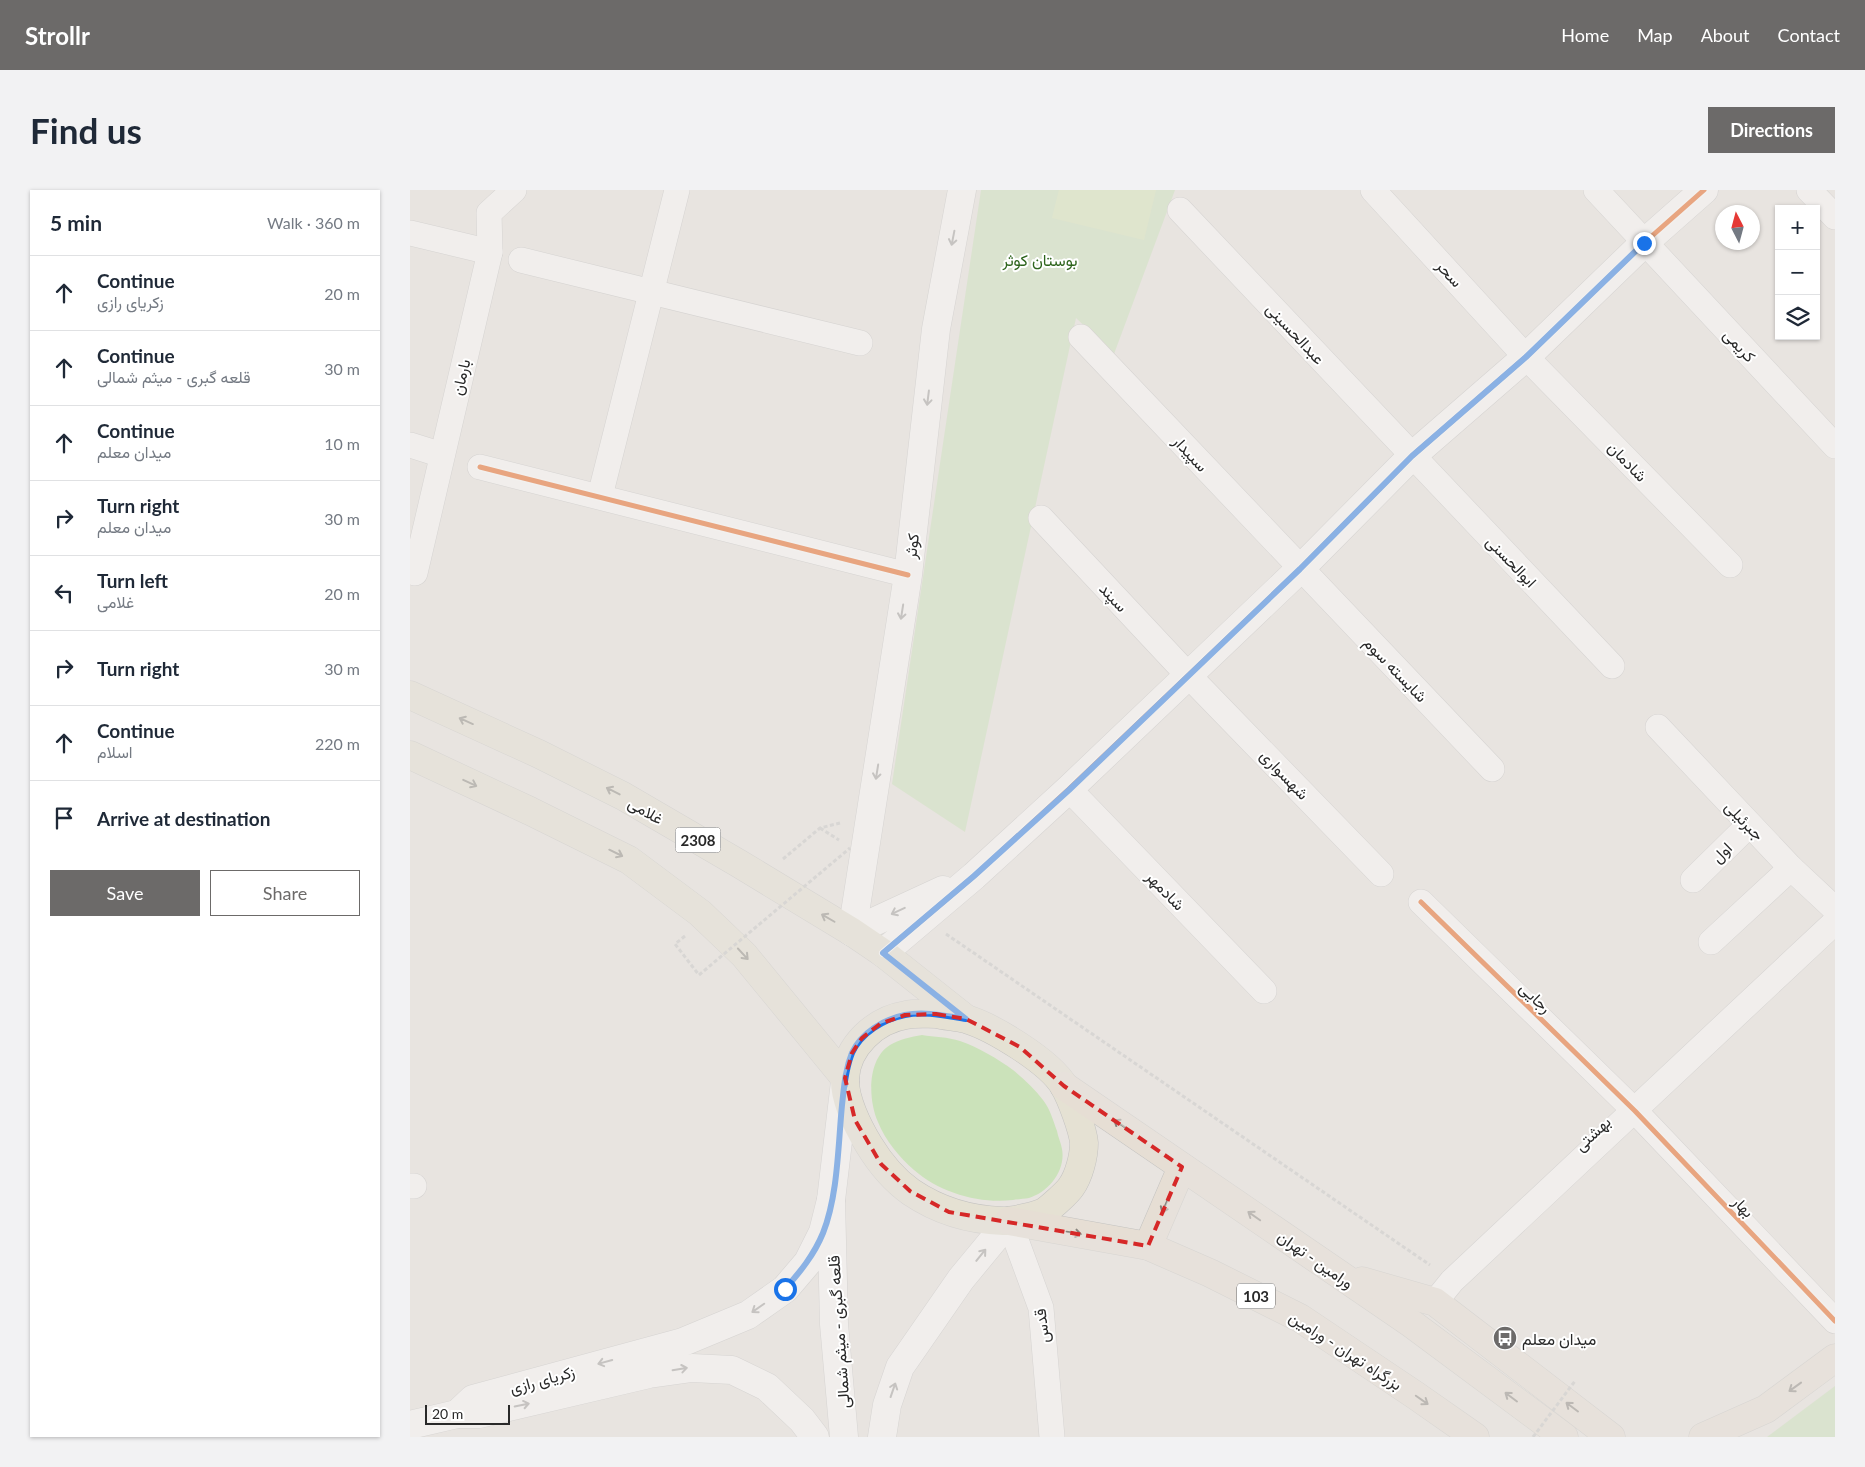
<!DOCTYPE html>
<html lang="en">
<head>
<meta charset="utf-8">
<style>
  body { margin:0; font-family:Lato,Vazirmatn,sans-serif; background:#f2f2f3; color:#1f2937 }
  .controls { position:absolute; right:15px; top:15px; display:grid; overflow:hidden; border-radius:0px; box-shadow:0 1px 4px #0004 }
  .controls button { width:45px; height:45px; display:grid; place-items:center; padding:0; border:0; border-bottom:1px solid #e0e1e3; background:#fff; color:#1f2937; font:25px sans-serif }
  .compass { position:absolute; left:1305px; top:15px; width:45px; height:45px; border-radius:50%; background:#fff; box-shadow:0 1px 4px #0004; rotate:354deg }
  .scale { position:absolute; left:15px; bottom:12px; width:85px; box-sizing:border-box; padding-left:5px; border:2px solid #292929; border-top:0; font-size:14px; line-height:18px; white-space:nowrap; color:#292929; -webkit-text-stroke:4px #fff; paint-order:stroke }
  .stop { position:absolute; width:15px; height:15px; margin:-11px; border:4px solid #1a73e8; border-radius:50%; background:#fff }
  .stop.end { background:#1a73e8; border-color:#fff; box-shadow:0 1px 5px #0008 }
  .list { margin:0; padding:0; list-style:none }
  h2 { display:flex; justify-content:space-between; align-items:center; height:65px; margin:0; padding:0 20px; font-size:21px }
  h2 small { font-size:16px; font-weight:400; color:#747a83 }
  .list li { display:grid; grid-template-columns:32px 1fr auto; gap:15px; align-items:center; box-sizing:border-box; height:75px; padding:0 20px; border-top:1px solid #e0e1e3 }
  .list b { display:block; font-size:19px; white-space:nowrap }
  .list p { margin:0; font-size:16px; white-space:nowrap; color:#747a83 }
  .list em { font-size:16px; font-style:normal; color:#747a83 }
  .actions { display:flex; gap:10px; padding:15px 20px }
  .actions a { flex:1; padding:11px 0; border:1px solid #6c6a69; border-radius:0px; text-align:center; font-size:18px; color:#6c6a69 }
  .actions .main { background:#6c6a69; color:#fff }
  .icon { flex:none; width:28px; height:28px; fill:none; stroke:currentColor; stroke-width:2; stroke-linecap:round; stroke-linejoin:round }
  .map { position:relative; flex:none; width:1425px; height:1247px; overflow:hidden; border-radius:0px }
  header { display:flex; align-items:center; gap:30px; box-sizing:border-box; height:70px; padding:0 25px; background:#6c6a69; color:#fff }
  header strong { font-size:24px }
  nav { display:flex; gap:28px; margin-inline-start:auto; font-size:18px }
  .intro { display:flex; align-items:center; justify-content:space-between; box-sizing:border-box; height:120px; padding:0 30px }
  h1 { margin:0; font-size:35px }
  .button { padding:12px 22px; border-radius:0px; background:#6c6a69; color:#fff; font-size:18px; font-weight:700 }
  main { display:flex; gap:30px; padding:0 30px }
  aside { flex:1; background:#fff; border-radius:0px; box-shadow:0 1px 4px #0004 }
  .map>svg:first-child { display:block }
  .green { fill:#cbe2ba }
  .pitch { fill:#d6e6b7 }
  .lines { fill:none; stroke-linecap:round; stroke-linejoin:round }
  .minor-casing { stroke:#c2c0c1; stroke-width:26 }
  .tertiary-casing { stroke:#c2c0c1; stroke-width:29 }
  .secondary-casing { stroke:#c2c0c1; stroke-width:29 }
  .primary-casing { stroke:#c4c3c1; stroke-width:29 }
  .trunk-casing { stroke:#c4c3c1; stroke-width:29 }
  .path { stroke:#c6c6c5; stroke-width:3; stroke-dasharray:4 2.5; stroke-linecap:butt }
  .minor { stroke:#fcfbfa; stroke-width:25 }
  .tertiary { stroke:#fcfbfa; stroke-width:28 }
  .secondary { stroke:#fcfbfa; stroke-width:28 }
  .primary { stroke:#e5e1d3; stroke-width:28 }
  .trunk { stroke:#e6ded4; stroke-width:28 }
  .path-bridge { stroke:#c6c6c5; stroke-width:3; stroke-dasharray:4 2.5; stroke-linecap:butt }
  .cycleway-casing { stroke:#fff; stroke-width:8 }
  .cycleway { stroke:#e8590c; stroke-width:5 }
  .oneway { stroke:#9d9c9c }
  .oneway2 { stroke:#87857e }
  .oneway3 { stroke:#88847e }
  .route { stroke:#1a73e8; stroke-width:6 }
  .marked { fill:none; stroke:#d62828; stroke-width:4; stroke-dasharray:10 6; stroke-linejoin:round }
  .labels { text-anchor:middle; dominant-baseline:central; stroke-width:4; stroke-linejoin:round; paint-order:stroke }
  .shield { fill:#fff; stroke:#696969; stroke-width:1 }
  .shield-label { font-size:15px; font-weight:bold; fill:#292929 }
  .park-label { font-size:16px; fill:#2d641c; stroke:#fff }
  .street-label { font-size:16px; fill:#292929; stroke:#fff }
  .poi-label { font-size:16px; fill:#292929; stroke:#fff; text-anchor:start }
</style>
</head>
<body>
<header>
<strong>Strollr</strong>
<nav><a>Home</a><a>Map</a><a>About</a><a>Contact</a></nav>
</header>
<div class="intro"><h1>Find us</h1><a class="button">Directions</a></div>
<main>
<aside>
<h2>5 min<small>Walk · 360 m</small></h2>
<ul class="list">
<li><svg class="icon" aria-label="ahead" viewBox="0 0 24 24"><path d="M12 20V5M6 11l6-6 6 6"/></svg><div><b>Continue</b><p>زکریای رازی</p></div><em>20 m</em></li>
<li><svg class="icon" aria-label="ahead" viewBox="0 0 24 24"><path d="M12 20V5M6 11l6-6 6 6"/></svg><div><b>Continue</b><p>قلعه گبری - میثم شمالی</p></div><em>30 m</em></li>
<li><svg class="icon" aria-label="ahead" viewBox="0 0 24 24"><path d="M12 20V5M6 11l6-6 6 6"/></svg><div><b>Continue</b><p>میدان معلم</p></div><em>10 m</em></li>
<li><svg class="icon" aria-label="right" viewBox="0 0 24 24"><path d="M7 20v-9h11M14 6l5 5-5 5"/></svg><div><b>Turn right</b><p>میدان معلم</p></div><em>30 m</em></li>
<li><svg class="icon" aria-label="left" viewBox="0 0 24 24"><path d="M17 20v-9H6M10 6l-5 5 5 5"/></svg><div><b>Turn left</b><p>غلامی</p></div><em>20 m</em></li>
<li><svg class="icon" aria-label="right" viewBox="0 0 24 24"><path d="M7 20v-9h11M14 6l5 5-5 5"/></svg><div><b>Turn right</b></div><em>30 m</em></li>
<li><svg class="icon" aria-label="ahead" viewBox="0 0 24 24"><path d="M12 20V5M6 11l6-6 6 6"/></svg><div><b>Continue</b><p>اسلام</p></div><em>220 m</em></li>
<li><svg class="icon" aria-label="arrive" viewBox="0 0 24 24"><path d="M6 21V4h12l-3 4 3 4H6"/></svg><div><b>Arrive at destination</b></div></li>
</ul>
<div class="actions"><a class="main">Save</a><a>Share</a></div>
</aside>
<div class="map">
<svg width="1425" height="1247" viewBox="0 0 1425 1247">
  <rect width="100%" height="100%" fill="#e8e4e0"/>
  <!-- green -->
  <g class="green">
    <path d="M571 0H765L704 164 666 128 555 642 482 594Z"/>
    <path d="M512 845C524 847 538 847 550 851 568 857 588 869 603 880 614 889 625 899 633 910 640 919 643 930 647 941 648 947 651 953 652 959 656 980 639 1002 619 1008 614 1009 608 1009 603 1010 570 1014 530 1003 504 980 490 968 475 950 468 932 458 910 457 869 480 855 490 849 501 847 512 845Z"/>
    <path d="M1425 1196V1247H1357Z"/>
  </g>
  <!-- pitch -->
  <path class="pitch" d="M649 0H746L734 50 642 28Z"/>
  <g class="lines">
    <!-- minor casing -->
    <g class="minor-casing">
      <g id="minor">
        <path d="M963 0 1116 167 1320 375"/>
        <path d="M1186 0 1425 256"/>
        <path d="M1399 0 1425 27"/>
        <path d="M770 20 1202 476"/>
        <path d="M0 43 80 62"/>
        <path d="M111 70 450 153"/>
        <path d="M671 147 1082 579"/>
        <path d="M0 255 32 265"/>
        <path d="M70 277 498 385"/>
        <path d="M190 306 267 0"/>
        <path d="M631 328 778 485 971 684"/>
        <path d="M5 383 80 62 79 23 104 0"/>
        <path d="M1248 537 1381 678 1425 719"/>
        <path d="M659 599 854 801"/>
        <path d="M1283 690 1339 635"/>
        <path d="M1011 712 1225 921 1425 1131"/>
        <path d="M1301 752 1381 678"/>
        <path d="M0 996H4"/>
        <path d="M599 1031 631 1118 642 1247"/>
        <path d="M1025 1112 1042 1091 1425 732"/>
      </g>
    </g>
    <!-- tertiary casing -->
    <g class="tertiary-casing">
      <g id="tertiary">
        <path d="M442 742 533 700"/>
        <path d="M473 763 564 686 659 599 890 379 1002 266 1116 167 1234 53 1294 0"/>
      </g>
    </g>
    <!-- secondary casing -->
    <g class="secondary-casing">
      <g id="secondary">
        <path d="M442 742 498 385 526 139 552 0"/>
        <path d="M47 1224 63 1209 273 1152 338 1125 375 1099 398 1072 413 1042 421 1010"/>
        <path d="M0 1235 47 1224H69L239 1184 282 1178 322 1180 357 1197 392 1230 405 1247"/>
        <path d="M434 1247 424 1134 421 1010 435 892"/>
        <path d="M472 1247 477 1215 490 1177 551 1089 599 1031"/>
      </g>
    </g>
    <!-- primary casing -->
    <g class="primary-casing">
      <g id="primary">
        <path d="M0 505 129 564 213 606 328 673 442 742 473 763 555 828"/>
        <path d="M0 565 120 621 219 670 290 723 334 765 435 888"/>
        <path d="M526 824C536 826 546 827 556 829 583 837 640 872 654 896 661 908 673 940 674 953 674 966 669 986 661 997 657 1003 640 1018 634 1022 626 1026 602 1031 593 1031 560 1030 529 1021 501 1002 484 990 470 973 459 955 448 937 434 909 435 888 437 856 465 830 496 825 506 823 516 824 526 824Z"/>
      </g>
    </g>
    <!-- trunk casing -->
    <g class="trunk-casing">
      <g id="trunk">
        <path d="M654 896 1002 1134 1154 1247"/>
        <path d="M599 1031 738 1056 800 1083 890 1128 1005 1205 1065 1247"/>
        <path d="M738 1056 772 977"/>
        <path d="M952 1091 1025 1112 1201 1247"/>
        <path d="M1293 1247 1356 1219 1425 1168"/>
      </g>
    </g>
    <!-- path -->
    <g class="path">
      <path d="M410 638 429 650"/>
      <path d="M373 669 410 638 430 633"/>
      <path d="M536 744 1020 1075"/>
      <path d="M275 746 265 754 289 785"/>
    </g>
    <!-- minor -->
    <use href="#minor" class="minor"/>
    <!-- tertiary -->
    <use href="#tertiary" class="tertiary"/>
    <!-- secondary -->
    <use href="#secondary" class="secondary"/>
    <!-- primary -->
    <use href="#primary" class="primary"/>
    <!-- trunk -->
    <use href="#trunk" class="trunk"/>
    <!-- path-bridge -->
    <g class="path-bridge">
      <path d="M289 785 440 658"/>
      <path d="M1123 1247 1165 1191"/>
    </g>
    <!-- cycleway casing -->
    <g class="cycleway-casing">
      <g id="cycleway">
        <path d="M70 277 498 385"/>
        <path d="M1011 712 1225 921 1425 1131"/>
        <path d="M473 763 564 686 659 599 890 379 1002 266 1116 167 1234 53 1294 0"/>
      </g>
    </g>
    <!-- cycleway -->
    <use href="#cycleway" class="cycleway"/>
  </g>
  <!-- one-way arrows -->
  <defs><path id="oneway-shaft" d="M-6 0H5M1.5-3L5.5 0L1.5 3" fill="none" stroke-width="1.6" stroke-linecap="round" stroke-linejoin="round" transform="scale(1.25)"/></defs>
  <g class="oneway">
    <use href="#oneway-shaft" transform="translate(543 48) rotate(101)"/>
    <use href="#oneway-shaft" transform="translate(518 208) rotate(97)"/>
    <use href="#oneway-shaft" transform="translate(492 422) rotate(99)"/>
    <use href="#oneway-shaft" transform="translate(467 582) rotate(99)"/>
    <use href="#oneway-shaft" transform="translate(488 721) rotate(155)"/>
    <use href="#oneway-shaft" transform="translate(571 1065) rotate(-51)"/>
    <use href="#oneway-shaft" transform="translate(348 1118) rotate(145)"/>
    <use href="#oneway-shaft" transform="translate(195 1172) rotate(165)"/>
    <use href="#oneway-shaft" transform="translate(270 1179) rotate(-9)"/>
    <use href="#oneway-shaft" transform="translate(483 1200) rotate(-71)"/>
    <use href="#oneway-shaft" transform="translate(112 1215) rotate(-12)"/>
  </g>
  <g class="oneway2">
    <use href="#oneway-shaft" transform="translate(56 531) rotate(-156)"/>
    <use href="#oneway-shaft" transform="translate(60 593) rotate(25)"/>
    <use href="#oneway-shaft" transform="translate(203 601) rotate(-153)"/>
    <use href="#oneway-shaft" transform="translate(206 663) rotate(26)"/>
    <use href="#oneway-shaft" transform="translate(418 728) rotate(-150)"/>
    <use href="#oneway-shaft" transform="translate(333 764) rotate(47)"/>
  </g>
  <g class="oneway3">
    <use href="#oneway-shaft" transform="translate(710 934) rotate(-146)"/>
    <use href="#oneway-shaft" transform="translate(755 1016) rotate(113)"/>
    <use href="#oneway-shaft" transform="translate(844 1026) rotate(-145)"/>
    <use href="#oneway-shaft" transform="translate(664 1043) rotate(10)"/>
    <use href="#oneway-shaft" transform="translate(1385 1197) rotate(144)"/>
    <use href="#oneway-shaft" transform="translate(1101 1207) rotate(-143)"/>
    <use href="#oneway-shaft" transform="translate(1012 1210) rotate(35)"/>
    <use href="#oneway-shaft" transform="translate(1162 1217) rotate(-143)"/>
  </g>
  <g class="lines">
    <!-- route -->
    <path class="route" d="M375 1099C390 1082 404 1065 413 1043 428 1005 428 956 432 915 434 898 435 880 442 863 451 843 474 829 495 825 515 821 536 826 556 829L473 763 564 686 659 600 890 379 1002 266 1116 167 1234 53"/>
  </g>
  <!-- marked area -->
  <path d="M0 0H1425V1247H0ZM526 824 556 829 610 857 654 896 772 977 738 1056 539 1022 500 1001 471 974 445 930 435 888 442 863 452 848 470 834 495 825Z" fill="#e8e4e0" fill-opacity=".55" fill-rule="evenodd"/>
  <path class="marked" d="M526 824 556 829 610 857 654 896 772 977 738 1056 539 1022 500 1001 471 974 445 930 435 888 442 863 452 848 470 834 495 825Z"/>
  <!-- icons -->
  <defs>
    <g id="bus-disc" transform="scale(1.25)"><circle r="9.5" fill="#6c6a69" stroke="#fff"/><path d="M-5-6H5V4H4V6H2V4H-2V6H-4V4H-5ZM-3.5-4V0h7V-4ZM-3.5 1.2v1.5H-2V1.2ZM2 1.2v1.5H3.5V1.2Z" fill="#fff"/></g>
  </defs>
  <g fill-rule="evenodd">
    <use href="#bus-disc" x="1095" y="1148"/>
  </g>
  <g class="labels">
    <!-- shield labels -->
    <g class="shield">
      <rect x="265.5" y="637.5" width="45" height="25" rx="4"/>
      <rect x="827" y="1093.5" width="38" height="25" rx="4"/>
    </g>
    <g class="shield-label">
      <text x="288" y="650">2308</text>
      <text x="846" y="1106">103</text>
    </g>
    <!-- park labels -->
    <g class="park-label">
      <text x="630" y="69">بوستان کوثر</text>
    </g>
    <!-- street labels -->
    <g class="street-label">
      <text transform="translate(1040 83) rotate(48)">سحر</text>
      <text transform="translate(886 143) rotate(47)">عبدالحسینی</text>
      <text transform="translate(1330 155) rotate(47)">کریمی</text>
      <text transform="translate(50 187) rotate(-77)">بارمان</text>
      <text transform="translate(781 263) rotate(47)">سپیدار</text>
      <text transform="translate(1218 271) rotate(46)">شادمان</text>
      <text transform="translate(501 356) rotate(-83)">کوثر</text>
      <text transform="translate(1102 371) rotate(46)">ابوالحسنی</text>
      <text transform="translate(704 407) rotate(47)">سپند</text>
      <text transform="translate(986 479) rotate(46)">شایسته سوم</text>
      <text transform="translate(875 584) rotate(46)">شهسواری</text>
      <text transform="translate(236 620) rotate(30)">غلامی</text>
      <text transform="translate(1335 630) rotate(46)">جبرئیلی</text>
      <text transform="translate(1311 662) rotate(-45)">اول</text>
      <text transform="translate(756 700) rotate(46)">شادمهر</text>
      <text transform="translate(1126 807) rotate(44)">رجایی</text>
      <text transform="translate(1182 943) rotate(-43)">بهشتی</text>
      <text transform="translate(1334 1016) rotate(46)">بهار</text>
      <text transform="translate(906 1069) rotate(35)">ورامین - تهران</text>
      <text transform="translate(631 1136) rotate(-97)">قدس</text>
      <text transform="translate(428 1142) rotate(-94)">قلعه گبری - میثم شمالی</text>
      <text transform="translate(936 1160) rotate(33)">بزرگراه تهران - ورامین</text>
      <text transform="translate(132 1189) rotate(-15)">زکریای رازی</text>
    </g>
    <!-- poi labels -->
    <g class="poi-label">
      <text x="1112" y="1148">میدان معلم</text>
    </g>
  </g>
</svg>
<div class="controls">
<button>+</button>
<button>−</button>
<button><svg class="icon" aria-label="layers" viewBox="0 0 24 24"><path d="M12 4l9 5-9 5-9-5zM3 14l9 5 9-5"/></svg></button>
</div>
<svg class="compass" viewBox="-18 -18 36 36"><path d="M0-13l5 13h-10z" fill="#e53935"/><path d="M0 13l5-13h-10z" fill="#747a83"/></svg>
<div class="scale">20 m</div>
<div class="stop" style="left:375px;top:1099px"></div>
<div class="stop end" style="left:1234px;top:53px"></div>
</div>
</main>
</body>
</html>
